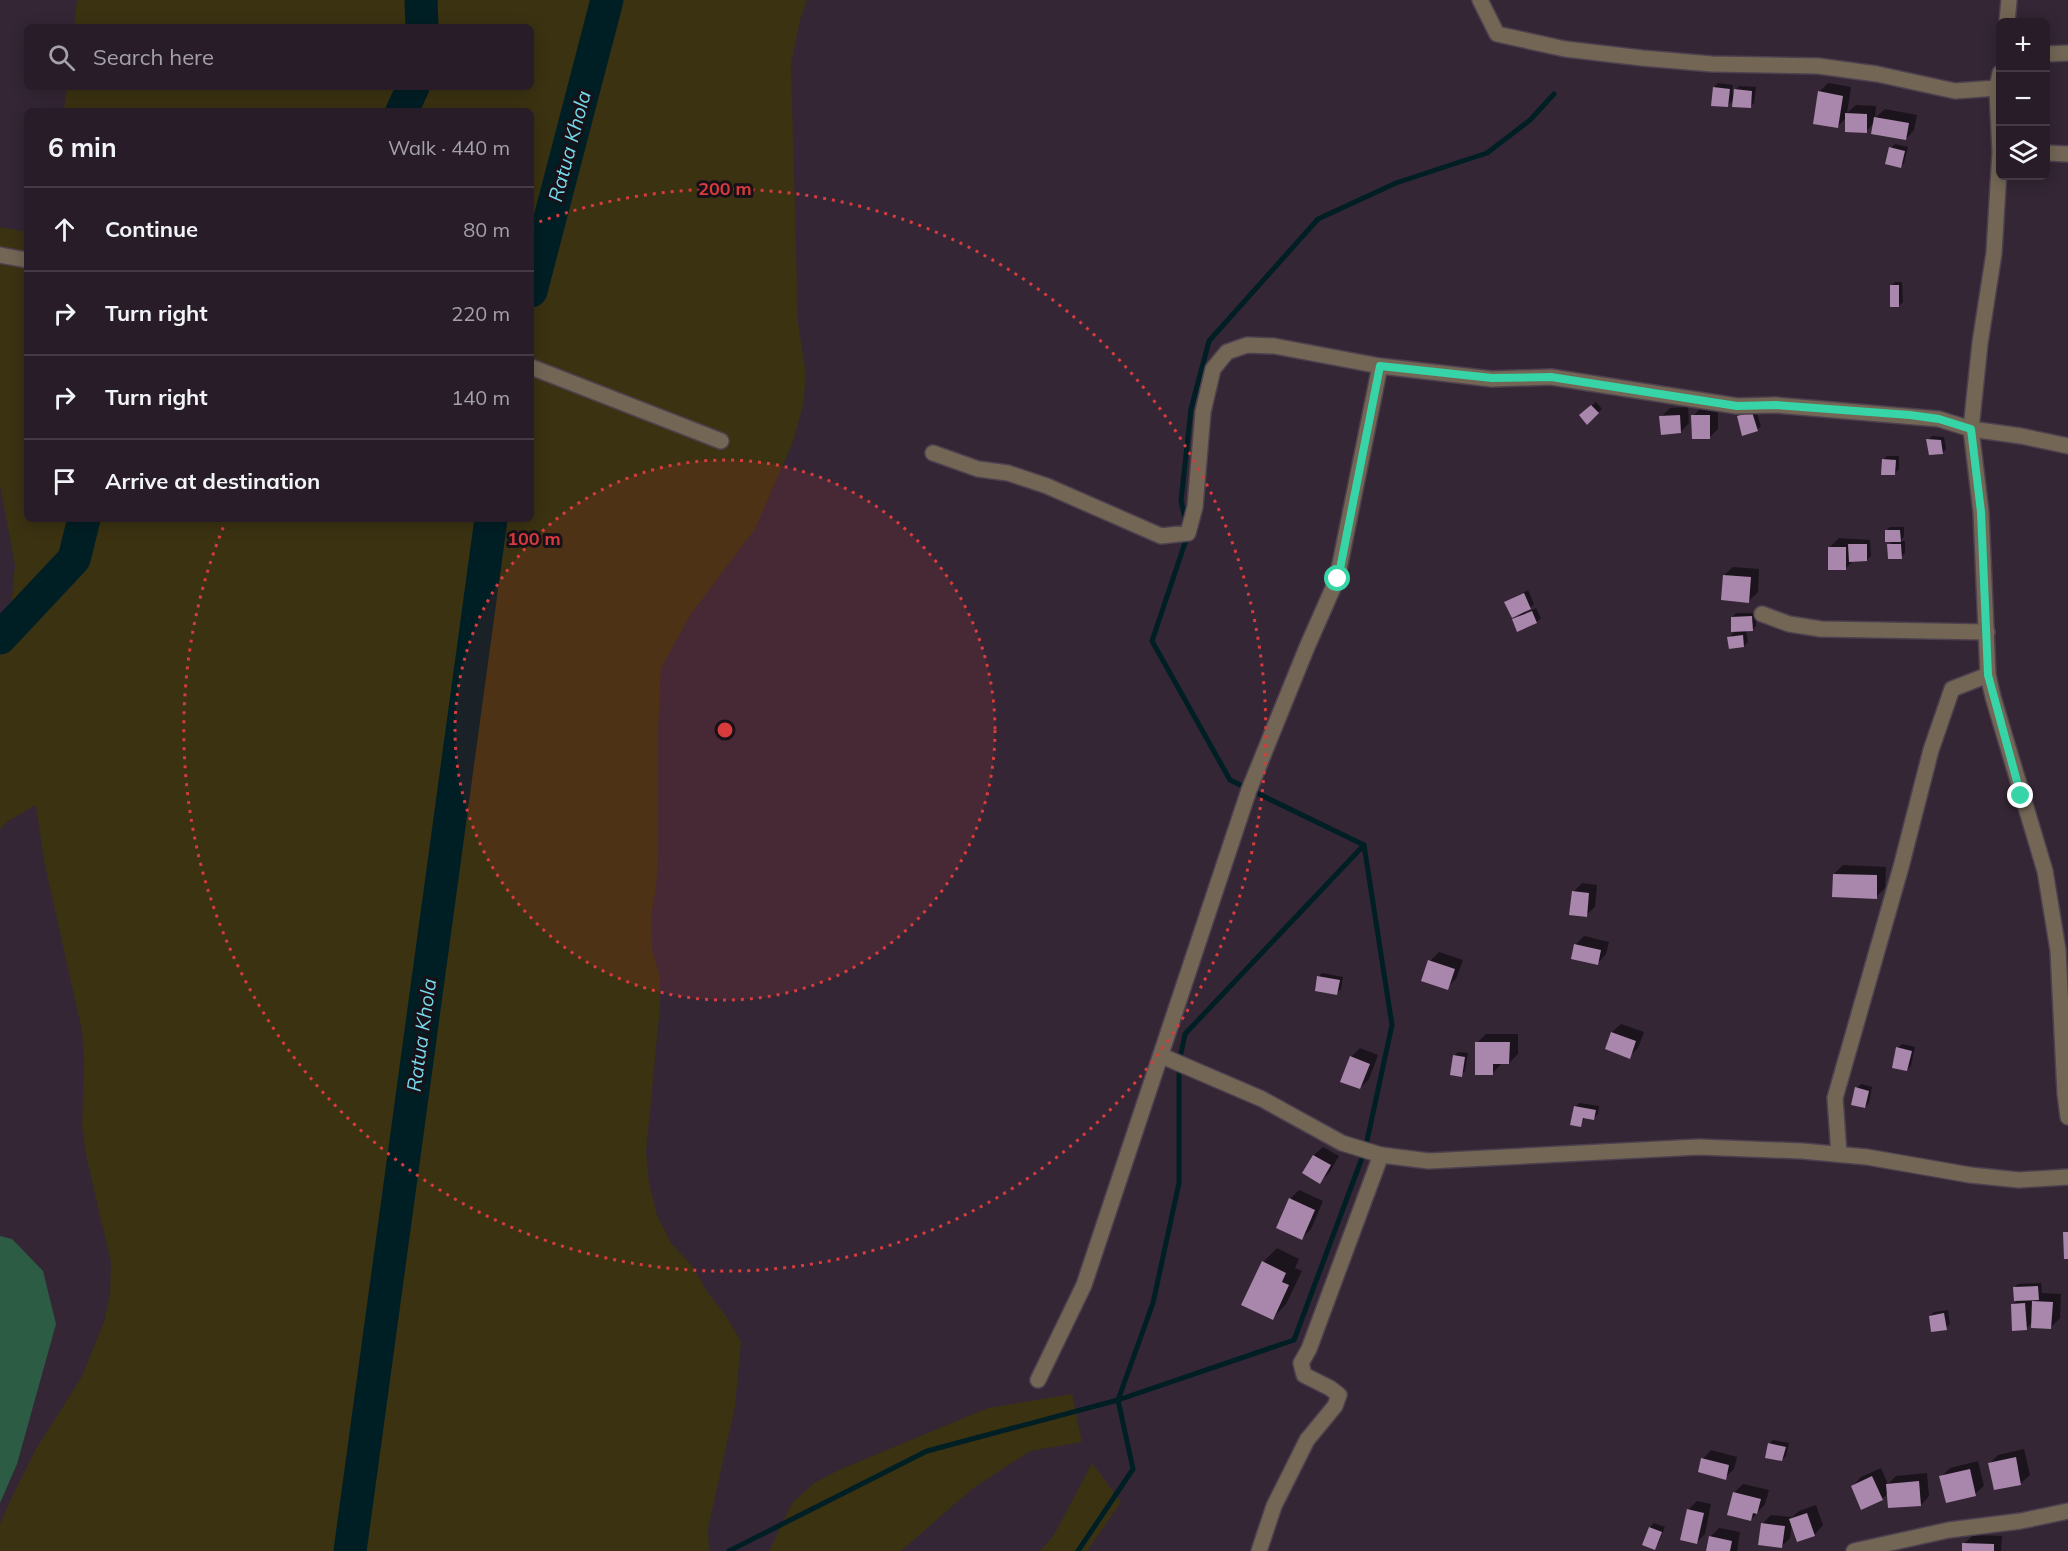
<!DOCTYPE html>
<html lang="en">
<head>
<meta charset="utf-8">
<style>
  body { margin:0; font-family:Mulish,sans-serif; background:#332934; color:#f1f3f6 }
  .controls { position:absolute; right:18px; top:18px; display:grid; overflow:hidden; border-radius:9px; box-shadow:0 3px 15px #0003 }
  .controls button { width:54px; height:54px; display:grid; place-items:center; padding:0; border:0; border-bottom:2px solid #433a45; background:#271c28; color:#f1f3f6; font:30px sans-serif }
  .stop { position:absolute; width:18px; height:18px; margin:-14px; border:4px solid #36d4a7; border-radius:50%; background:#fff }
  .stop.end { background:#36d4a7; border-color:#fff; box-shadow:0 2px 6px #0008 }
  .list { margin:0; padding:0; list-style:none }
  h2 { display:flex; justify-content:space-between; align-items:center; height:78px; margin:0; padding:0 24px; font-size:26px }
  h2 small { font-size:20px; font-weight:400; color:#a4a1a8 }
  .list li { display:grid; grid-template-columns:39px 1fr auto; gap:18px; align-items:center; box-sizing:border-box; height:84px; padding:0 24px; border-top:2px solid #433a45 }
  .list b { display:block; font-size:22px; white-space:nowrap }
  .list em { font-size:20px; font-style:normal; color:#a4a1a8 }
  .icon { flex:none; width:33px; height:33px; fill:none; stroke:currentColor; stroke-width:2; stroke-linecap:round; stroke-linejoin:round }
  .map { position:relative; flex:none; width:2068px; height:1551px; overflow:hidden }
  .search { position:absolute; background:#271c28; box-shadow:0 3px 15px #0003; left:24px; top:24px; width:510px; height:66px; display:flex; align-items:center; gap:15px; box-sizing:border-box; padding:0 21px; border-radius:9px; color:#a4a1a8; font-size:22px }
  .panel { position:absolute; background:#271c28; box-shadow:0 3px 15px #0003; left:24px; top:108px; width:510px; height:414px; border-radius:9px }
  .map>svg:first-child { display:block }
  .green { fill:#2d5c45 }
  .sand { fill:#3b3212 }
  .shadow { fill:#0007 }
  .lines { fill:none; stroke-linecap:round; stroke-linejoin:round }
  .stream { stroke:#001f25; stroke-width:5 }
  .river { stroke:#001f25; stroke-width:33 }
  .building { fill:#a986ab }
  .minor-casing { stroke:#4e414f; stroke-width:18 }
  .minor { stroke:#736655; stroke-width:15 }
  .route { stroke:#36d4a7; stroke-width:8 }
  .ring { fill:none; stroke:#d83b3c; stroke-width:3; stroke-dasharray:3 6 }
  .labels { text-anchor:middle; dominant-baseline:central; stroke-width:6; stroke-linejoin:round; paint-order:stroke }
  .water-label { font-size:20px; font-style:italic; fill:#75d9ec; stroke:#181118 }
  .centre { fill:#d83b3c; stroke:#181118; stroke-width:3 }
  .ring-label { font-size:18px; text-anchor:middle; font-weight:bold; fill:#d83b3c; stroke:#181118; stroke-width:6; stroke-linejoin:round; paint-order:stroke }
</style>
</head>
<body>
<div class="map">
<svg width="2068" height="1551" viewBox="0 0 2068 1551">
  <rect width="100%" height="100%" fill="#342635"/>
  <!-- green -->
  <path class="green" d="M0 1236 12 1239 43 1271 56 1324 17 1464 0 1503Z"/>
  <!-- sand -->
  <g class="sand">
    <path d="M77 0H807L800 20 791 64 798 323 806 375 803 405 793 442 755 529 691 614 661 668 658 728V856L656 887 651 917 652 949 660 977V1007L646 1152 649 1183 657 1215 671 1243 693 1267 708 1293 726 1316 741 1342 735 1406 708 1529 709 1551H0V1524L9 1503 36 1449 82 1376 104 1322 110 1294 111 1262 87 1160 82 1127 84 1060 82 1031 44 861 36 805 8 821 0 829V629L11 608 15 565 0 486V227L27 232V519H531V111H64L67 87H531V27H74Z"/>
    <path d="M1072 1394 1082 1442 1030 1451 972 1489 901 1551H769L792 1503 814 1483 841 1469 988 1408Z"/>
    <path d="M1092 1463 1121 1502 1087 1551H1040L1054 1535Z"/>
  </g>
  <!-- shadow -->
  <g class="shadow">
    <path d="M1718 83 1733 85 1732 93 1739 86 1756 87 1754 103 1750 107 1734 99 1727 106 1714 87Z"/>
    <path d="M1828 83 1851 87 1847 113 1856 105 1876 106 1875 118 1885 109 1917 115 1914 130 1906 139 1875 122 1866 131 1847 117 1837 127 1819 92Z"/>
    <path d="M1895 144 1908 147 1904 163 1900 166 1891 148Z"/>
    <path d="M1895 282H1902L1903 302 1899 306 1891 286Z"/>
    <path d="M1596 402 1602 409 1587 422 1585 411Z"/>
    <path d="M1688 407 1689 423 1681 432 1661 417 1670 408Z"/>
    <path d="M1702 407H1718V429L1709 438 1693 416Z"/>
    <path d="M1756 409 1761 426 1757 430 1738 417 1742 413Z"/>
    <path d="M1932 436 1944 437 1946 449 1942 453 1928 440Z"/>
    <path d="M1887 456H1899V469L1895 473 1883 460Z"/>
    <path d="M1890 527H1904V537L1900 541H1905V553L1901 557 1889 545 1893 541 1886 531Z"/>
    <path d="M1839 538 1870 540 1871 556 1867 560H1854L1845 569 1830 547Z"/>
    <path d="M1733 567 1759 569 1758 592 1749 601 1724 575Z"/>
    <path d="M1528 590 1534 604 1525 613 1536 608 1541 618 1537 622 1515 619 1522 612 1506 603Z"/>
    <path d="M1736 613H1756V626L1752 630H1746L1748 642 1744 646 1729 638 1735 631 1732 617Z"/>
    <path d="M1843 865 1886 867 1885 888 1876 897 1834 874Z"/>
    <path d="M1582 883 1597 885 1595 907 1586 915 1573 892Z"/>
    <path d="M1584 936 1609 942 1606 954 1598 963 1575 945Z"/>
    <path d="M1439 952 1463 960 1456 979 1447 988 1430 961Z"/>
    <path d="M1322 973 1343 977 1341 989 1337 993 1318 977Z"/>
    <path d="M1621 1024 1644 1032 1638 1048 1629 1057 1607 1048 1612 1032Z"/>
    <path d="M1486 1034H1518V1054L1509 1063H1502L1493 1073 1477 1043Z"/>
    <path d="M1902 1044 1915 1047 1911 1066 1907 1070 1898 1048Z"/>
    <path d="M1360 1048 1378 1055 1369 1079 1360 1088 1351 1057Z"/>
    <path d="M1458 1052 1468 1053 1465 1071 1461 1075 1454 1056Z"/>
    <path d="M1861 1084 1872 1087 1869 1103 1865 1107 1857 1088Z"/>
    <path d="M1579 1103 1599 1106 1598 1114 1594 1118 1585 1117 1581 1125 1575 1107Z"/>
    <path d="M1323 1147 1339 1156 1329 1173 1320 1182 1314 1155Z"/>
    <path d="M1299 1190 1323 1201 1311 1229 1302 1238 1290 1199Z"/>
    <path d="M1277 1248 1299 1259 1295 1268 1302 1271 1286 1304 1273 1318 1263 1262Z"/>
    <path d="M2041 1283 2042 1293 2061 1294 2060 1318 2051 1327 2032 1322 2026 1329 2013 1305 2018 1299 2014 1288 2018 1284Z"/>
    <path d="M1948 1310 1950 1324 1946 1328 1930 1316 1934 1312Z"/>
    <path d="M1773 1440 1789 1443 1786 1456 1782 1460 1769 1444Z"/>
    <path d="M2024 1449 2030 1475 2021 1483 1995 1489 1989 1464 1998 1455Z"/>
    <path d="M1711 1450 1737 1457 1734 1469 1725 1478 1703 1459Z"/>
    <path d="M1978 1461 1984 1486 1975 1494 1941 1477 1950 1468Z"/>
    <path d="M1881 1468 1888 1484 1896 1476 1927 1473 1929 1496 1921 1505 1888 1493 1882 1499 1853 1486 1861 1477Z"/>
    <path d="M1743 1484 1769 1490 1765 1504 1751 1520 1734 1493Z"/>
    <path d="M1697 1501 1711 1504 1705 1534 1696 1543 1688 1510Z"/>
    <path d="M1816 1505 1823 1525 1815 1534 1798 1540 1792 1524 1790 1538 1781 1547 1762 1524 1771 1515 1792 1517 1799 1511Z"/>
    <path d="M1654 1523 1665 1527 1658 1544 1654 1548 1644 1544 1650 1527Z"/>
    <path d="M1719 1528 1740 1532 1737 1551H1707L1710 1537Z"/>
    <path d="M1973 1535 2002 1536 2001 1551H1964V1544Z"/>
  </g>
  <g class="lines">
    <!-- stream -->
    <g class="stream">
      <path d="M1186 522 1181 501 1191 409 1209 341 1318 219 1396 183 1487 153 1530 120 1554 94"/>
      <path d="M729 1551 927 1451 1118 1400 1294 1340 1365 1150 1392 1025 1364 845 1230 780 1152 641 1188 534"/>
      <path d="M1078 1551 1133 1469 1118 1400 1153 1303 1179 1183V1063L1185 1034 1364 845"/>
    </g>
    <!-- river -->
    <g class="river">
      <path d="M421 0 422 27"/>
      <path d="M402 111 413 87"/>
      <path d="M531 291 607 0"/>
      <path d="M0 638 74 559 84 519"/>
      <path d="M350 1551 491 519"/>
    </g>
  </g>
  <!-- building -->
  <g class="building">
    <path d="M1713 87 1730 89 1728 107 1711 106Z"/>
    <path d="M1734 89 1752 91 1751 108 1732 107Z"/>
    <path d="M1818 91 1843 96 1838 128 1813 124Z"/>
    <path d="M1845 113 1867 114V133L1845 132Z"/>
    <path d="M1874 117 1909 123 1906 140 1871 134Z"/>
    <path d="M1889 147 1905 151 1901 168 1885 164Z"/>
    <rect x="1890" y="285" width="9" height="22"/>
    <path d="M1591 405 1599 413 1587 425 1579 415Z"/>
    <path d="M1752 412 1758 431 1742 436 1737 416Z"/>
    <path d="M1680 415 1681 433 1661 435 1659 416Z"/>
    <path d="M1691 415H1710V439H1692Z"/>
    <path d="M1926 439 1941 440 1943 454 1929 455Z"/>
    <path d="M1882 459 1896 460 1895 475H1881Z"/>
    <path d="M1885 530H1900L1901 542H1885Z"/>
    <path d="M1848 544H1867V561L1849 562Z"/>
    <path d="M1887 544H1901L1902 559H1888Z"/>
    <rect x="1828" y="547" width="18" height="23"/>
    <path d="M1723 575 1751 577 1749 603 1721 600Z"/>
    <path d="M1524 593 1531 609 1512 618 1504 602Z"/>
    <path d="M1532 611 1537 623 1517 632 1512 619Z"/>
    <path d="M1752 616 1753 631 1731 632V617Z"/>
    <path d="M1743 635 1744 647 1729 649 1727 637Z"/>
    <path d="M1833 874 1877 875V899L1832 897Z"/>
    <path d="M1572 891 1589 893 1587 917 1569 915Z"/>
    <path d="M1574 944 1601 950 1598 965 1571 959Z"/>
    <path d="M1428 960 1455 969 1448 990 1421 981Z"/>
    <path d="M1317 976 1340 980 1337 995 1315 991Z"/>
    <path d="M1611 1032 1636 1041 1630 1059 1605 1049Z"/>
    <path d="M1475 1042H1510L1509 1064H1493V1075H1475Z"/>
    <path d="M1896 1047 1912 1051 1907 1071 1892 1068Z"/>
    <path d="M1453 1055 1465 1057 1462 1077 1450 1075Z"/>
    <path d="M1350 1056 1370 1064 1360 1089 1340 1082Z"/>
    <path d="M1855 1087 1869 1091 1865 1108 1851 1105Z"/>
    <path d="M1574 1106 1596 1110 1594 1120 1583 1118 1581 1127 1570 1125Z"/>
    <path d="M1313 1155 1331 1165 1320 1184 1302 1173Z"/>
    <path d="M1289 1198 1315 1210 1302 1240 1276 1228Z"/>
    <path d="M2063 1232H2068V1259H2064Z"/>
    <path d="M1262 1261 1286 1273 1282 1282 1289 1285 1273 1320 1241 1305Z"/>
    <path d="M2038 1286 2039 1300 2014 1301 2013 1287Z"/>
    <path d="M2032 1301 2053 1302 2051 1329 2031 1328Z"/>
    <path d="M2025 1303 2027 1330 2012 1331 2011 1304Z"/>
    <path d="M1944 1313 1947 1330 1931 1332 1929 1316Z"/>
    <path d="M1768 1443 1786 1447 1782 1461 1765 1458Z"/>
    <path d="M2016 1457 2021 1485 1994 1490 1988 1463Z"/>
    <path d="M1701 1458 1729 1465 1726 1480 1698 1472Z"/>
    <path d="M1970 1469 1976 1496 1946 1503 1939 1476Z"/>
    <path d="M1872 1476 1883 1500 1861 1510 1851 1486Z"/>
    <path d="M1919 1481 1921 1506 1888 1508 1886 1484Z"/>
    <path d="M1733 1492 1761 1499 1757 1514 1753 1513 1751 1521 1727 1515Z"/>
    <path d="M1687 1509 1704 1513 1697 1544 1680 1540Z"/>
    <path d="M1807 1513 1815 1536 1797 1542 1789 1519Z"/>
    <path d="M1761 1523 1785 1526 1782 1548 1758 1545Z"/>
    <path d="M1649 1527 1662 1532 1655 1550 1642 1545Z"/>
    <path d="M1709 1536 1732 1541 1730 1551H1706Z"/>
    <path d="M1962 1543 1994 1544V1551H1962Z"/>
  </g>
  <g class="lines">
    <!-- minor casing -->
    <g class="minor-casing">
      <g id="minor">
        <path d="M1480 0 1497 34 1565 49 1642 58 1712 64 1818 66 1877 74 1955 91 1997 88"/>
        <path d="M2007 22 2009 0"/>
        <path d="M2046 54 2068 53"/>
        <path d="M2000 73 1997 88 2000 152 1994 253 1980 343 1971 429 1981 512 1988 675 1993 697 2045 871 2058 950 2065 1093 2068 1117"/>
        <path d="M2046 153 2068 154"/>
        <path d="M0 255 27 260"/>
        <path d="M531 367 721 441"/>
        <path d="M933 453 978 469 1008 473 1047 486 1161 536 1188 533 1195 507 1203 412 1213 369 1227 352 1247 345 1274 346 1380 366 1492 379 1551 377 1737 406 1776 405 1939 419 1971 429 2021 436 2068 446"/>
        <path d="M1762 614 1789 624 1821 629 1987 632"/>
        <path d="M1162 1056 1262 1099 1342 1143 1381 1155"/>
        <path d="M1839 1154 1835 1098 1901 867 1931 750 1952 689 1988 675"/>
        <path d="M1038 1380 1084 1285 1249 790 1307 647 1337 579 1380 366"/>
        <path d="M1259 1551 1274 1506 1307 1440 1335 1406 1339 1395 1330 1388 1304 1375 1301 1363 1309 1349 1381 1155 1429 1161 1699 1147 1802 1151 1867 1157 1970 1175 2019 1180 2068 1177"/>
        <path d="M1854 1551 1949 1530 2021 1521 2068 1511"/>
      </g>
    </g>
    <!-- minor -->
    <use href="#minor" class="minor"/>
  </g>
  <g class="lines">
    <!-- route -->
    <path class="route" d="M1338 579 1380 366 1492 378 1551 377 1737 406 1776 405 1910 415 1939 419 1971 429 1981 512 1988 675 2021 796"/>
  </g>
  <!-- distance rings -->
  <circle cx="725" cy="730" r="270" fill="#d83b3c" fill-opacity=".12"/>
  <g class="ring">
    <circle cx="725" cy="730" r="270"/>
    <path d="M531 225A541 541 0 1 1 225 523"/>
  </g>
  <g class="labels">
    <!-- water labels -->
    <g class="water-label">
      <text transform="translate(569 146) rotate(-75)">Ratua Khola</text>
      <text transform="translate(421 1035) rotate(-82)">Ratua Khola</text>
    </g>
  </g>
  <circle cx="725" cy="730" r="9" class="centre"/>
  <g class="ring-label">
    <text x="725" y="195">200 m</text>
    <text x="534" y="545">100 m</text>
  </g>
</svg>
<div class="controls">
<button>+</button>
<button>−</button>
<button><svg class="icon" aria-label="layers" viewBox="0 0 24 24"><path d="M12 4l9 5-9 5-9-5zM3 14l9 5 9-5"/></svg></button>
</div>
<div class="stop" style="left:1338px;top:579px"></div>
<div class="stop end" style="left:2021px;top:796px"></div>
<div class="search"><svg class="icon" aria-label="search" viewBox="0 0 24 24"><circle cx="10" cy="10" r="6"/><path d="M15 15l6 6"/></svg>Search here</div>
<section class="panel">
<h2>6 min<small>Walk · 440 m</small></h2>
<ul class="list">
<li><svg class="icon" aria-label="ahead" viewBox="0 0 24 24"><path d="M12 20V5M6 11l6-6 6 6"/></svg><div><b>Continue</b></div><em>80 m</em></li>
<li><svg class="icon" aria-label="right" viewBox="0 0 24 24"><path d="M7 20v-9h11M14 6l5 5-5 5"/></svg><div><b>Turn right</b></div><em>220 m</em></li>
<li><svg class="icon" aria-label="right" viewBox="0 0 24 24"><path d="M7 20v-9h11M14 6l5 5-5 5"/></svg><div><b>Turn right</b></div><em>140 m</em></li>
<li><svg class="icon" aria-label="arrive" viewBox="0 0 24 24"><path d="M6 21V4h12l-3 4 3 4H6"/></svg><div><b>Arrive at destination</b></div></li>
</ul>
</section>
</div>
</body>
</html>
